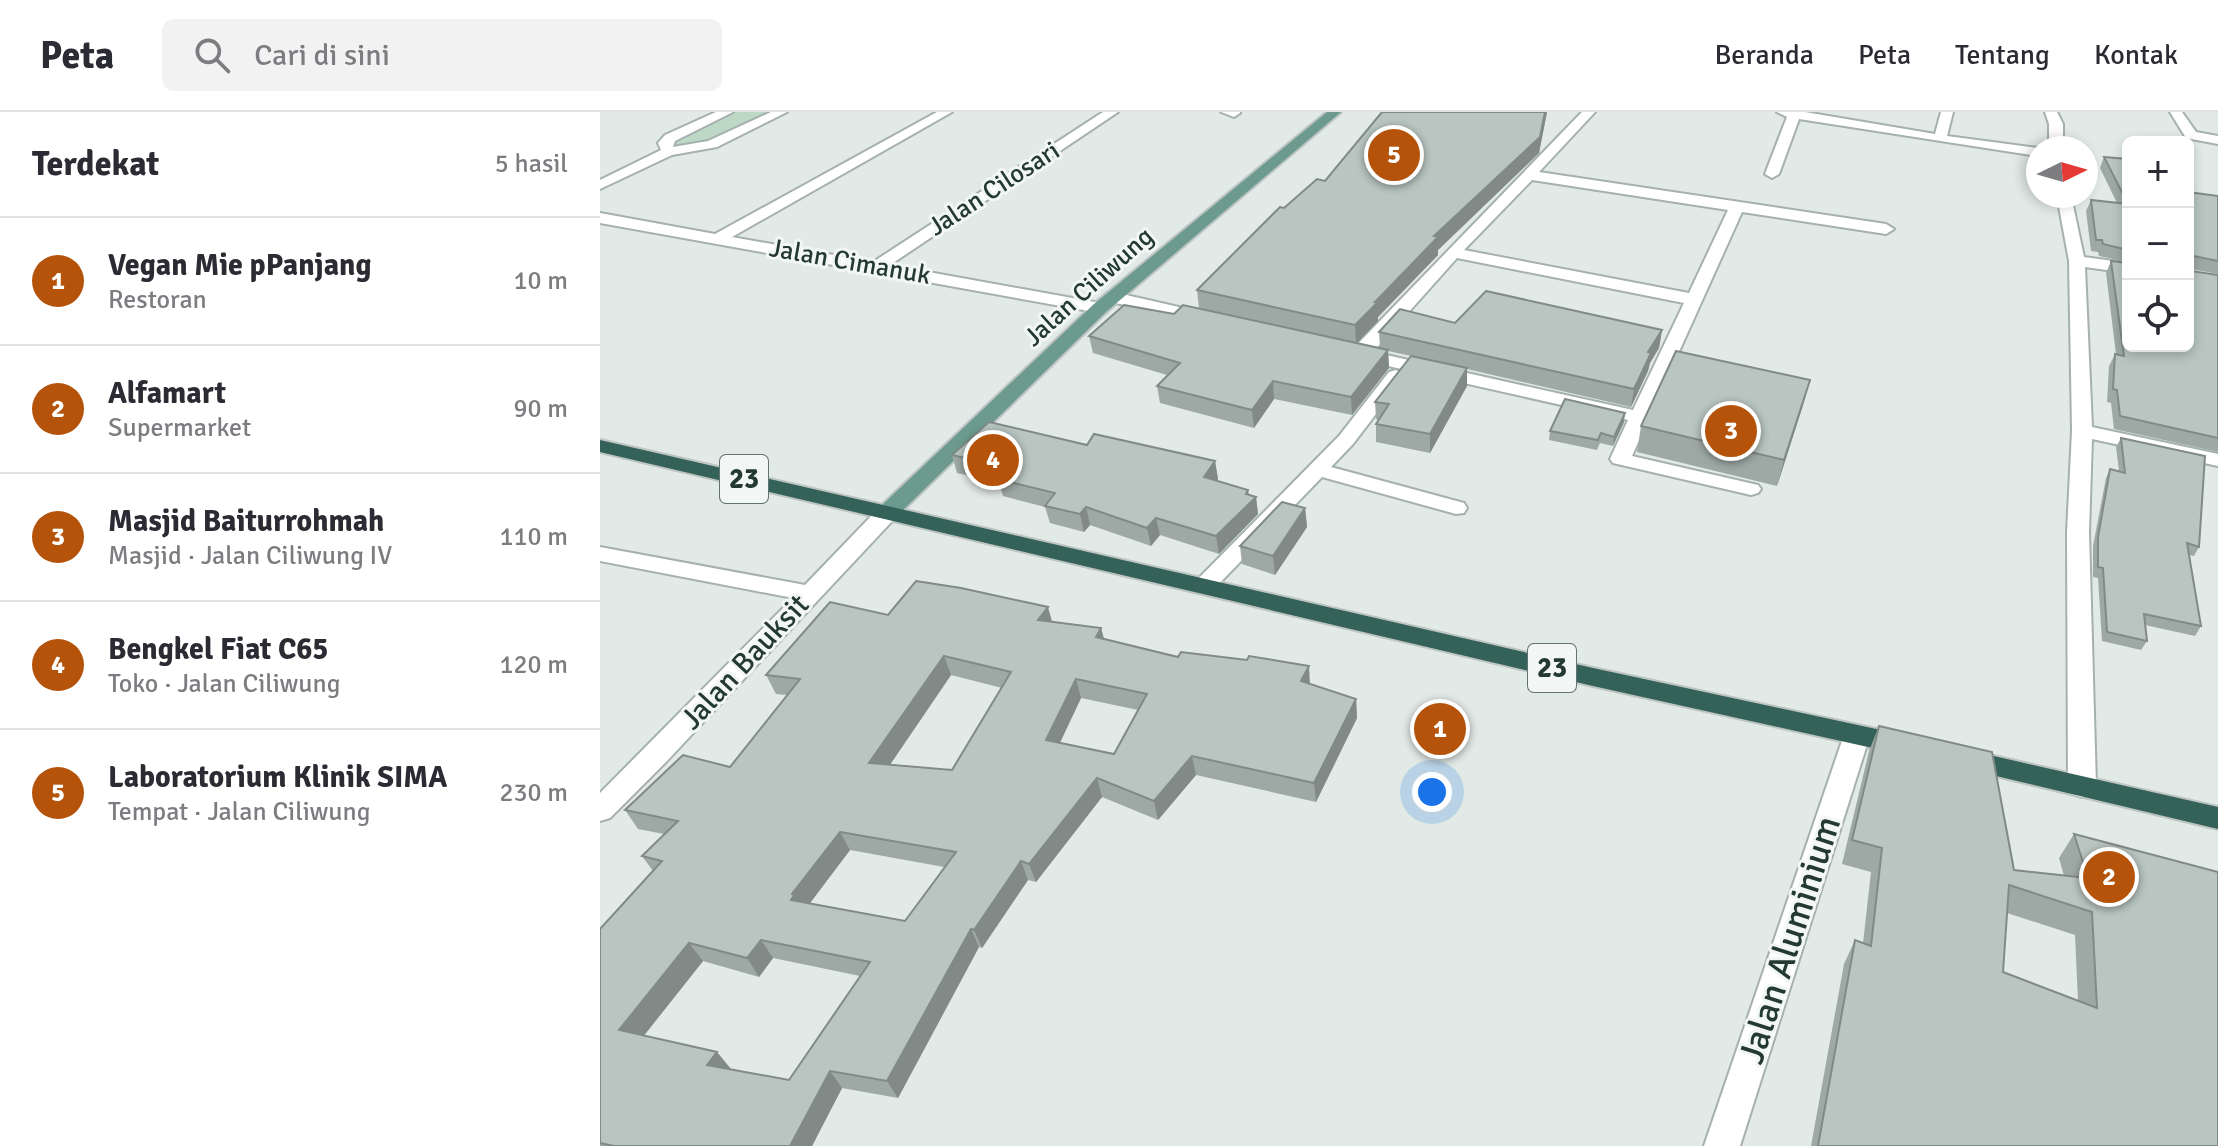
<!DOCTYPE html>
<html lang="id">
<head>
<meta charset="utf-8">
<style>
  body { margin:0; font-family:Signika,sans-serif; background:#f2f2f3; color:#2b2b33 }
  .controls { position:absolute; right:24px; top:24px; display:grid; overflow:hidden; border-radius:12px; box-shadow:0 4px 12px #0003 }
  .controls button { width:72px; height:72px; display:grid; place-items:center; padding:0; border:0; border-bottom:2px solid #e1e1e2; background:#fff; color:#2b2b33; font:40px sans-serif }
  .compass { position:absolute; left:1426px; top:24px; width:72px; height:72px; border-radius:50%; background:#fff; box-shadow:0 4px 12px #0003; rotate:85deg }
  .you { position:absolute; left:832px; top:680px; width:28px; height:28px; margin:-20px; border:6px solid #fff; border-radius:50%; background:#1a73e8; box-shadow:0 0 0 12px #1a73e833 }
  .badge { display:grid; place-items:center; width:52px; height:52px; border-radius:50%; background:#b45309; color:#fff; font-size:26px; font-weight:700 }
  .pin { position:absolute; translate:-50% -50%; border:4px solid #fff; box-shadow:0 2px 8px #0006 }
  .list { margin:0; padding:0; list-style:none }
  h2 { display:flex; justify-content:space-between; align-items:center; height:104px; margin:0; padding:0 32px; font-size:34px }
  h2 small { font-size:26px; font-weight:400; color:#7c7c81 }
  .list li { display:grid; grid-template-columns:52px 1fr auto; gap:24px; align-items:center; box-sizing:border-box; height:128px; padding:0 32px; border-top:2px solid #e1e1e2 }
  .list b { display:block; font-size:30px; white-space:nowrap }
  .list p { margin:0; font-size:26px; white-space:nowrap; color:#7c7c81 }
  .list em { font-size:26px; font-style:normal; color:#7c7c81 }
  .icon { flex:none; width:44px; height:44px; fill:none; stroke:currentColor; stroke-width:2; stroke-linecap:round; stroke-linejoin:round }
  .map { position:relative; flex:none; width:1618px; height:1034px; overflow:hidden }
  header { display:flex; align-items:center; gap:48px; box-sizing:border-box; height:112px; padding:0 40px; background:#fff; border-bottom:2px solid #e1e1e2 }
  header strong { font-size:38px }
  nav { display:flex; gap:44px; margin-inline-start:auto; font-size:28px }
  .search { width:560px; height:72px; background:#f2f2f3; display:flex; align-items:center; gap:20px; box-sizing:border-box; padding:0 28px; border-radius:12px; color:#7c7c81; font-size:30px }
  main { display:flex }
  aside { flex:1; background:#fff }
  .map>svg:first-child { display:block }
  .green { fill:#bdd9c5 }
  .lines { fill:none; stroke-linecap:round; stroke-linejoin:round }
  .minor-casing { stroke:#a5b1ae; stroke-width:4 }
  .major-casing { stroke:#bdc4c2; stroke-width:4 }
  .highway-casing { stroke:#bdc4c2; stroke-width:4 }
  .minor { fill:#fff; fill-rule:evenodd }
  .major { fill:#6c9a8f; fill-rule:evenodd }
  .highway { fill:#346259; fill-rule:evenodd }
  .wall { fill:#9ea9a5; fill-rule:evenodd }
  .shaded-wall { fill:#818a86 }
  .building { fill:#b8c5c0; stroke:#818a86; stroke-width:2; fill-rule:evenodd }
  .labels { text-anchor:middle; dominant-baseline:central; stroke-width:6; stroke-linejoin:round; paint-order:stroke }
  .far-street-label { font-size:26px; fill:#243934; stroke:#f2f7f5 }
  .shield { fill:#f2f7f5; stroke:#62726e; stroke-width:2 }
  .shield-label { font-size:28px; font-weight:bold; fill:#243934 }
  .street-label { font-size:30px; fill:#243934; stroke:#f2f7f5 }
  .near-street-label { font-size:36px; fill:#243934; stroke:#f2f7f5 }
</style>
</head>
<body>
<header>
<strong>Peta</strong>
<div class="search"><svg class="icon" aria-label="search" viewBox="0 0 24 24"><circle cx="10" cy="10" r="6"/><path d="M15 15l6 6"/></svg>Cari di sini</div>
<nav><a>Beranda</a><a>Peta</a><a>Tentang</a><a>Kontak</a></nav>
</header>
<main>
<aside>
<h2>Terdekat<small>5 hasil</small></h2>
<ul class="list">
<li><span class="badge">1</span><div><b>Vegan Mie pPanjang</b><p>Restoran</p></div><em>10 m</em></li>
<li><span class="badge">2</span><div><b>Alfamart</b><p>Supermarket</p></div><em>90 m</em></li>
<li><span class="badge">3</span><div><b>Masjid Baiturrohmah</b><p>Masjid · Jalan Ciliwung IV</p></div><em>110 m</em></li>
<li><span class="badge">4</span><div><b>Bengkel Fiat C65</b><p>Toko · Jalan Ciliwung</p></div><em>120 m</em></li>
<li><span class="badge">5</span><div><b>Laboratorium Klinik SIMA</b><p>Tempat · Jalan Ciliwung</p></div><em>230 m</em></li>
</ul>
</aside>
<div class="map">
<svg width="1618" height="1034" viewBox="0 0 1618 1034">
  <rect width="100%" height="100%" fill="#e2eae7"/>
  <!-- green -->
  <path class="green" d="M133 0H173C145 13 104 42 73 32L77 26Z"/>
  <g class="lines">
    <!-- minor casing -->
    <g class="minor-casing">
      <g id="minor">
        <path d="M116 0H133L75 29 73 35 108 29 171 0H187L117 35 72 43 0 77V68L61 38 58 31 65 23Z"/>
        <path d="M337 0H352L132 125 273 150 503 0H518L290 153 500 191 509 196 506 200 500 201 0 111V101L115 122Z"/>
        <path d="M621 0H640V1L634 5Z"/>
        <path d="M982 0H995L939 60 1286 112 1294 117 1286 122 1142 100 1032 344 1158 373 1161 377 1158 381 1151 383 1013 351 1010 347 1028 308 757 247 748 242ZM932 68 1128 98 1089 181 864 138ZM857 146 1084 191 1033 298 773 240Z"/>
        <path d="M1177 0H1205L1335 22 1341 0H1353L1347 24 1438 36V44L1199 7 1179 62 1172 66 1165 62 1187 5Z"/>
        <path d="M1445 0H1457L1463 12V36H1449V12Z"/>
        <path d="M1570 0H1582L1596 20 1618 24V32L1586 26Z"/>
        <path d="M1457 84H1471L1484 145 1528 151V161L1485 155 1492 315 1618 342V354L1492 327 1489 420 1496 674 1492 682 1482 685 1472 682 1468 674 1467 420 1472 319 1469 149Z"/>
        <path d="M513 180 614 203 617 207 608 212 507 189 505 185 507 181Z"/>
        <path d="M796 258 805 264 753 332 731 355 864 391 867 396 864 401 856 402 722 365 613 478H597L593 473 597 468 739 324 789 260Z"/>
        <path d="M288 393 296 395 299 400 296 405 66 650 10 706 0 709V681L193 486 0 449V435L205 473 280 395Z"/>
        <path d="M1257 613 1266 616 1270 623 1140 1034H1104L1244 623 1248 616Z"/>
      </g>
    </g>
    <!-- major casing -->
    <g class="major-casing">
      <path id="major" d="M727 0H741L506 200 296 405H280L277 400 280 395 494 192Z"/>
    </g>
    <!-- highway casing -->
    <g class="highway-casing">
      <g id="highway">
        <path d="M0 328 993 556 1304 623 1313 626 1317 633 1313 640 1304 643 993 574 0 340Z"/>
        <path d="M1363 637 1618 695V717L1354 654 1350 647 1354 640Z"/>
      </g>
    </g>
    <!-- minor -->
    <use href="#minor" class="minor"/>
    <!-- major -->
    <use href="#major" class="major"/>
    <!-- highway -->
    <use href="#highway" class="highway"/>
  </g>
  <!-- wall -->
  <g class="wall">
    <path d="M782 0H947L939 41 838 138V143L778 205V209L756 231 780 236 779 220 855 211 1062 218 1059 236 1050 251 1048 259 1031 295 867 257V274L830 341 776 330V312L779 308 776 307 775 290 811 244 788 239 789 256 752 303 674 287 654 316 560 291 557 274 567 263 493 241 489 224 599 196 597 178 684 96 725 69Z"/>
    <path d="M1504 45 1528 47V150L1499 144 1498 140 1491 139 1486 99 1491 88 1517 91 1500 56Z"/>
    <path d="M1588 80 1618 84V162L1591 157V159L1618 163V340L1514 317 1511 291 1507 290 1509 254 1515 242H1516L1506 161 1511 149 1528 234Z"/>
    <path d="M1210 268 1203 293 1177 374 1037 340 1041 314Z"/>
    <path d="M1024 310 1013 334 1000 331 997 338 949 328 950 319Z"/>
    <path d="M1521 326 1599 435 1594 444 1589 443 1601 514 1595 524 1545 513 1547 529 1541 538 1502 529 1498 466 1493 465V434L1506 366 1510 357 1519 359 1516 335Z"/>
    <path d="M487 333 615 349 618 367 616 368 656 385 658 402 619 442 560 423 551 434 490 413 484 420 450 411 445 395 403 384 399 370 357 361 352 343Z"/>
    <path d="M705 396 707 415 675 463 642 452 640 434Z"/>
    <path d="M288 503 452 510 501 516 504 527 578 545 710 572 756 587 757 606 716 690 596 663 558 708 502 685 436 770 428 768 382 836 379 835 298 986 242 976 212 1034H0V817L53 759 42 744 64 722 38 717 25 698 130 655 187 583 176 582 166 563ZM351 563 402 576 352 658 290 653ZM481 586 538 598 514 642 460 631ZM250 738 344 755 305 809 210 791ZM173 846 260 864 189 968 131 957 44 923 103 849 159 865Z"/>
    <path d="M1279 614 1414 758 1464 764 1459 746 1474 722 1618 1034H1211L1244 852 1255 828 1263 831 1271 760 1242 752 1269 639ZM1407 801 1475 823 1478 889 1403 860Z"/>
  </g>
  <!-- shaded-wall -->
  <g class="shaded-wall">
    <path d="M945 0H947L939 41 838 138V143L778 205V209L756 232 755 213Z"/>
    <path d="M1062 218 1059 236 1050 251 1048 259 1031 295 1034 277 1048 240Z"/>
    <path d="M788 238 789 256 752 303 751 285Z"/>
    <path d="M867 256V274L830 341V322Z"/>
    <path d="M1210 268 1203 293 1177 374 1184 348Z"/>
    <path d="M673 269 674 287 654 316 652 298Z"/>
    <path d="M1025 301 1024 310 1013 334 1014 325Z"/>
    <path d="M615 349 618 367 607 382 604 365Z"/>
    <path d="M648 378 650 391 656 385 658 402 619 442 616 424Z"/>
    <path d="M486 395 490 413 484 420 480 402Z"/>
    <path d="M705 396 707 415 675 463 673 444Z"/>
    <path d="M556 406 560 423 551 434 547 416Z"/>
    <path d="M448 495 453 513 438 508Z"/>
    <path d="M501 516 506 535 496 525Z"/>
    <path d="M344 544 351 563 278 670 269 651Z"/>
    <path d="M709 554 710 573 701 569Z"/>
    <path d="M476 567 481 586 452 647 446 628Z"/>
    <path d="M756 587 757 606 716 690 714 671Z"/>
    <path d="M592 644 596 663 558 708 554 689Z"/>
    <path d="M497 666 502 685 436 770 429 752Z"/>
    <path d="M240 720 250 738 204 799 191 788 192 782Z"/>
    <path d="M421 749 428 768 382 836 374 818Z"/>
    <path d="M371 817 379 835 298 986 287 969Z"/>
    <path d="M161 828 173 846 159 865 147 846Z"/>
    <path d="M89 831 103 849 35 935 19 918Z"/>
    <path d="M117 940 131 957 107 953Z"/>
    <path d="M230 959 242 976 212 1034H190Z"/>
  </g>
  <!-- building -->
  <g class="building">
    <path d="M782 0H945L940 25 834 124 838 125 775 190H778L755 213 597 178 680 95 684 96 717 67 725 69Z"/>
    <path d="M1504 45 1528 47V138L1503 132 1502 128H1496L1491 88 1528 92Z"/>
    <path d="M1588 80 1618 84V149L1594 144 1591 147V159L1618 163V326L1520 304 1517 278 1513 277 1515 242 1524 244 1511 149 1528 151V234H1588Z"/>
    <path d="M886 179 1062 218 1048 240 1051 241 1034 277 779 220 800 197 855 211Z"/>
    <path d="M524 193 574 202 583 193 788 238 751 285 673 269 652 298 557 274 580 251 489 224Z"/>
    <path d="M1076 239 1210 268 1184 348 1041 314Z"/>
    <path d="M811 244 867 256 830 322 776 312 789 292 775 290Z"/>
    <path d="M965 287 1025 301 1014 325 1001 321 998 328 950 319Z"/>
    <path d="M389 310 487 333 494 322 615 349 604 365 648 378 646 382 656 385 616 424 556 406 547 416 486 395 480 402 445 394 455 381 398 367 409 356 352 343Z"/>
    <path d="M1521 326 1605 344 1599 435 1587 431 1601 514 1544 502 1547 529 1507 520 1503 456 1498 455V425L1510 357 1525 361Z"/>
    <path d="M682 390 705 396 673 444 640 434Z"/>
    <path d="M316 469 361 476 448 495 438 508 501 516 496 525 578 545 581 540 647 548 649 544 709 554 701 569 756 587 714 671 592 644 554 689 497 666 429 752 421 749 374 818 371 817 287 969 230 959 190 1034H14L0 1031V817L62 749 42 744 78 709 25 698 83 643 130 655 200 567 166 563 230 490 288 503ZM344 544 411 560 352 658 269 651ZM476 567 547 582 514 642 446 628ZM240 720 356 740 305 809 191 788 194 783 192 782ZM161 828 270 850 189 968 107 953 117 940 19 918 89 831 147 846Z"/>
    <path d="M1279 614 1392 640 1414 758 1488 766 1474 722 1618 760V1034H1218L1255 828 1271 834 1282 736 1252 728ZM1409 773 1492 800 1497 896 1403 860Z"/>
  </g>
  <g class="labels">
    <!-- far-street labels -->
    <g class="far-street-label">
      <text transform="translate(394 77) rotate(-33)">Jalan Cilosari</text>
      <text transform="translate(250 150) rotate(10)">Jalan Cimanuk</text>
      <text transform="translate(489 175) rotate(-42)">Jalan Ciliwung</text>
    </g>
    <!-- shield labels -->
    <g class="shield">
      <rect x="120" y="343" width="48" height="48" rx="6"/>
      <rect x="928" y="532" width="48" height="48" rx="6"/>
    </g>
    <g class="shield-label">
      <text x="144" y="367">23</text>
      <text x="952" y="556">23</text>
    </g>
    <!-- street labels -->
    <g class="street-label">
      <text transform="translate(145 550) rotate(-47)">Jalan Bauksit</text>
    </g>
    <!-- near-street labels -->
    <g class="near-street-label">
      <text transform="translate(1190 828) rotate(-72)">Jalan Aluminium</text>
    </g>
  </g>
</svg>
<div class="controls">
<button>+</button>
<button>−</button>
<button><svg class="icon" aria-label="locate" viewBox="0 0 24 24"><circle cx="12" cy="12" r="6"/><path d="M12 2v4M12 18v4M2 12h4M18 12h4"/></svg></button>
</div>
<svg class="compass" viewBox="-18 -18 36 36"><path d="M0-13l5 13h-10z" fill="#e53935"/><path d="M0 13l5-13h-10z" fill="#7c7c81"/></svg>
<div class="you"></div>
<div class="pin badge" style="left:840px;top:617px">1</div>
<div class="pin badge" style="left:1509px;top:765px">2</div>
<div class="pin badge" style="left:1131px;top:319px">3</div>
<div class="pin badge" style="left:393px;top:348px">4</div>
<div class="pin badge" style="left:794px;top:43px">5</div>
</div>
</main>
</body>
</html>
